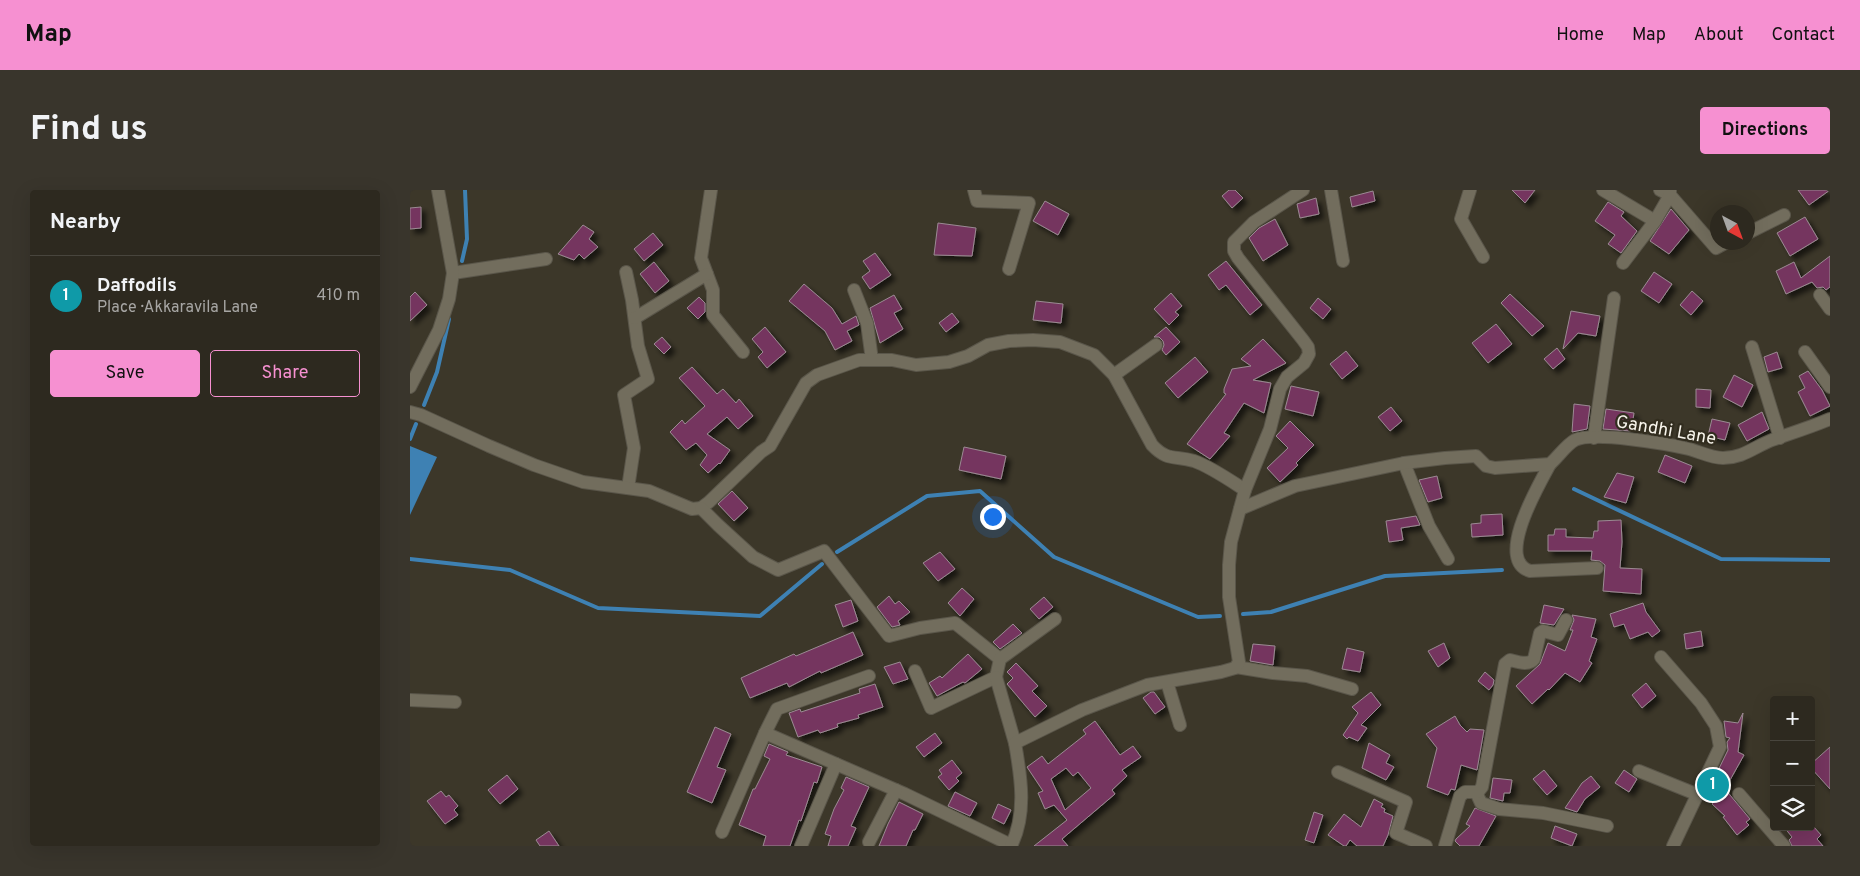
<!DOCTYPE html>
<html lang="en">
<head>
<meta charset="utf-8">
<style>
  body { margin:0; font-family:Overpass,sans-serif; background:#39352c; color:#f1f3f6 }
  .controls { position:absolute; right:15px; bottom:15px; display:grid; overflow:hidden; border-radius:5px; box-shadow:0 5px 20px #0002 }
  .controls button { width:45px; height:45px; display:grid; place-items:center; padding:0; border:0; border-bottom:1px solid #48453d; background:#2d291f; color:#f1f3f6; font:25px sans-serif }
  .compass { position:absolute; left:1300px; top:15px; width:45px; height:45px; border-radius:50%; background:#2d291f; box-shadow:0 5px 20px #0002; rotate:139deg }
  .you { position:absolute; left:582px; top:326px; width:18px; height:18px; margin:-12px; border:4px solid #fff; border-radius:50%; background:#1a73e8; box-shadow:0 0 0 8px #1a73e833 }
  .badge { display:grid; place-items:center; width:32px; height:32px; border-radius:50%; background:#f690d1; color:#fff; font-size:16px; font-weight:700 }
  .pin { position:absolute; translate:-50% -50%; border:2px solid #fff; box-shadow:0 1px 5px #0006 }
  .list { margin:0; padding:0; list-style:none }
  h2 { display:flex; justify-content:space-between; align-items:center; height:65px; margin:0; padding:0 20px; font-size:21px }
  h2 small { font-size:16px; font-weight:400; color:#a7a6a4 }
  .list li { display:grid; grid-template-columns:32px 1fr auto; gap:15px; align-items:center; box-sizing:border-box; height:80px; padding:0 20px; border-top:1px solid #48453d }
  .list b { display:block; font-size:19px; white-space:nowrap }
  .list p { margin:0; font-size:16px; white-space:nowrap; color:#a7a6a4 }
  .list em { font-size:16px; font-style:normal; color:#a7a6a4 }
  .actions { display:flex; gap:10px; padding:15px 20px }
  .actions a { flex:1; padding:11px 0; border:1px solid #f690d1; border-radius:5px; text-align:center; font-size:18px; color:#f690d1 }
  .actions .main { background:#f690d1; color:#111 }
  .icon { flex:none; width:28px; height:28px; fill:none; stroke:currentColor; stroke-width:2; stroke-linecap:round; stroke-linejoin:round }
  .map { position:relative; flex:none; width:1420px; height:656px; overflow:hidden; border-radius:5px }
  header { display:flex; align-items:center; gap:30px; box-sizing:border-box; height:70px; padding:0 25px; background:#f690d1; color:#111 }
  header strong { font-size:24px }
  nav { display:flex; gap:28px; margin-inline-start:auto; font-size:18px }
  .intro { display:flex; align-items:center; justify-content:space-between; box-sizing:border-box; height:120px; padding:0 30px }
  h1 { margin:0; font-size:35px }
  .button { padding:12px 22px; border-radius:5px; background:#f690d1; color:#111; font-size:18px; font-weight:700 }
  main { display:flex; gap:30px; padding:0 30px }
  aside { flex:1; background:#2d291f; border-radius:5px; box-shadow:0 5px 20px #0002 }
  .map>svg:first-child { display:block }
  .water { fill:#3e81b3 }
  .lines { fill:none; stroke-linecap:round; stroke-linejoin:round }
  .stream { stroke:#3e81b3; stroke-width:4 }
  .building { fill:#75365f; stroke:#9b8a93; fill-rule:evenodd; filter:url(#shadow) }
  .street-casing { stroke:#5a564a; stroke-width:14 }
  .street { stroke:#726d5d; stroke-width:12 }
  .labels { text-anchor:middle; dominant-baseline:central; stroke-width:4.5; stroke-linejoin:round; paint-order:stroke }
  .street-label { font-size:18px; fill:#f7f4eb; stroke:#322d1f }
</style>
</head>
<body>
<header>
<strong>Map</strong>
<nav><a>Home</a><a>Map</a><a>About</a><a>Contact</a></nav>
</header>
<div class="intro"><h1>Find us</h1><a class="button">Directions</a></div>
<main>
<aside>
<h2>Nearby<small></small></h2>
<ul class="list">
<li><span class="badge" style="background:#0f9aa8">1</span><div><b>Daffodils</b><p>Place · Akkaravila Lane</p></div><em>410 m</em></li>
</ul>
<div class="actions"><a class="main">Save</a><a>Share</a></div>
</aside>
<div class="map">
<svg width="1420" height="656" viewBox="0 0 1420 656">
  <defs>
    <filter id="shadow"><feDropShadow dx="4.5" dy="4.5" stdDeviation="2.5" flood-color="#0009"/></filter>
  </defs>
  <rect width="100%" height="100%" fill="#3c3729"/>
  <!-- water -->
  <path class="water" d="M0 256 27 267 0 325Z"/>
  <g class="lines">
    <!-- stream -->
    <g class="stream">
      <path d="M52 71 57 49 55 0"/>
      <path d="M14 215 27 182 39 129"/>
      <path d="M0 249 6 234"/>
      <path d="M1164 299 1311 369 1420 370"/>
      <path d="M427 362 517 306 570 301 644 367 788 427 810 426"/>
      <path d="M0 369 100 380 188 418 350 426 412 374"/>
      <path d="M833 424 861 422 975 386 1092 380"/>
    </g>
  </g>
  <!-- building -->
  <g class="building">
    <path d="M819 0H825L833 8 822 18 812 6Z"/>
    <path d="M1102 0H1125L1115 13Z"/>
    <path d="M1388 0H1420L1399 15Z"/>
    <path d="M963 1 965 11 942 17 940 7Z"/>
    <path d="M906 8 909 24 890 28 887 14Z"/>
    <path d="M635 11 659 24 648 45 623 31Z"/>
    <path d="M1198 12 1214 22 1211 26 1227 41 1211 63 1198 54 1205 45 1185 31Z"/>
    <path d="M11 17V38L0 39V18Z"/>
    <path d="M1261 19 1279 40 1259 64 1240 51Z"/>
    <path d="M1395 27 1408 49 1380 66 1367 43Z"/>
    <path d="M865 29 878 55 853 71 839 48 849 38Z"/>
    <path d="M528 33 566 38 562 66 524 65Z"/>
    <path d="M173 35 184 42 179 49 188 57 174 69 169 64 164 70 148 64Z"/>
    <path d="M243 43 253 55 234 71 224 59Z"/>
    <path d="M465 63 481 85 460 99 452 87 460 81 453 71Z"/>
    <path d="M1420 66V97L1416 100 1413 97 1407 98 1402 92 1376 104 1366 81 1384 72 1391 88Z"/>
    <path d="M816 71 852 115 840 125 816 95 809 100 798 85Z"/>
    <path d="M244 72 259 91 245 103 230 84Z"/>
    <path d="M1244 82 1262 94 1249 113 1231 101Z"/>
    <path d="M394 94 422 118 432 134 446 126 449 135 437 141 442 151 425 160 415 141 379 111Z"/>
    <path d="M1282 101 1293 111 1281 125 1270 115Z"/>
    <path d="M5 102 17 115 0 131V107Z"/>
    <path d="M761 103 772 116 765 122 769 125 759 135 744 119Z"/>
    <path d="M1100 104 1134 136 1122 146 1091 113Z"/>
    <path d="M484 105 492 119 484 123 493 139 470 153 460 118Z"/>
    <path d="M289 107 295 113V122L288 129 277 118Z"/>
    <path d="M908 108 921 119 913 129 900 118Z"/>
    <path d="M626 111 653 114 651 133 623 130Z"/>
    <path d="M1161 121 1190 126 1186 146 1168 143 1153 159Z"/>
    <path d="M542 123 549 132 536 142 529 133Z"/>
    <path d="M1086 134 1102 154 1078 173 1062 153Z"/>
    <path d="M355 137 376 162 357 178 348 167 353 162 342 149Z"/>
    <path d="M756 137 770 152 756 165 752 160 754 155 753 151 749 147H744Z"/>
    <path d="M252 147 261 157 254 164 244 154Z"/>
    <path d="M853 149 876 173 843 190 861 193 854 223 834 213 814 243 820 246 800 269 777 254 816 204 814 203V199L822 179 841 176 831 169Z"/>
    <path d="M1147 158 1155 169 1143 179 1134 169Z"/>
    <path d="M936 161 948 176 932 189 920 174Z"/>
    <path d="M1367 162 1372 178 1358 182 1354 167Z"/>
    <path d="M785 167 798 182 768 208 755 193Z"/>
    <path d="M282 177 307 204 313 199 326 213 329 209 343 226 328 239 317 227 297 244 320 260 310 274 309 273 298 283 290 275 297 265 286 253 276 260 260 242 272 230 275 234 295 216 269 188Z"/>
    <path d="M1398 181 1412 200 1420 216 1400 226 1388 202 1395 198 1389 186Z"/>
    <path d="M1324 185 1343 195 1332 217 1313 207Z"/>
    <path d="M881 196 909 202 903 226 875 219Z"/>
    <path d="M1286 199 1301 200 1300 218 1286 217Z"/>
    <path d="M1164 214 1180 216 1177 239 1162 242Z"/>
    <path d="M981 217 992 231 980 241 968 227Z"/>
    <path d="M1196 219 1224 223 1221 241 1193 239Z"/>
    <path d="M1352 222 1359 239 1337 251 1328 235Z"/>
    <path d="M1302 229 1320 233 1315 250 1298 246Z"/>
    <path d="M880 231 904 255 886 273 888 275 870 292 857 278 878 258 866 246Z"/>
    <path d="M554 257 596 266 591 289 549 280Z"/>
    <path d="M1255 265 1282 276 1275 293 1248 282Z"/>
    <path d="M1207 283 1224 287 1216 313 1194 307Z"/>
    <path d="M1027 286 1032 308 1018 312 1009 290Z"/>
    <path d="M322 301 338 318 324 331 308 314Z"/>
    <path d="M1092 324 1093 345 1062 347 1061 334 1071 333V325Z"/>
    <path d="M1006 326 1010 335 991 338 993 350 979 352 976 331Z"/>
    <path d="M1211 330 1212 352 1210 378 1232 379 1231 404 1193 401 1195 375 1190 371 1181 370 1182 361H1138V345H1144L1145 339H1156V347L1183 348 1184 341H1188V331Z"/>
    <path d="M530 362 545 379 528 391 513 373Z"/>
    <path d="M552 398 564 409 550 426 538 413Z"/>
    <path d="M479 406 485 414 489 411 500 422 488 431 490 435 482 437 467 417Z"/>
    <path d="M634 407 643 417 629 429 620 419Z"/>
    <path d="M441 410 448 431 433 437 425 415Z"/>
    <path d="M1233 413 1236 422 1250 441 1242 447 1238 442 1220 449 1214 434 1204 437 1200 424Z"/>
    <path d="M1134 415 1154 419 1144 435 1130 433Z"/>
    <path d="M1162 425 1186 429 1181 447 1187 449 1179 471 1182 473 1170 492 1155 483 1139 500 1138 499 1122 514 1106 496 1130 474 1138 453 1155 461 1163 440H1160L1164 430Z"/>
    <path d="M603 434 612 443 590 459 583 452Z"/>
    <path d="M1291 441 1293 456 1276 459 1274 444Z"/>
    <path d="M443 442 453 465 411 483 410 481 379 497 377 493 340 508 331 488 384 464 386 466Z"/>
    <path d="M1034 453 1040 468 1028 477 1018 461Z"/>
    <path d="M843 454 865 456 863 475 840 471Z"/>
    <path d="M937 458 954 462 950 482 932 479Z"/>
    <path d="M558 464 572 479 555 493 553 492 527 506 519 493 530 486 532 488Z"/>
    <path d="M490 472 498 489 483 494 474 477Z"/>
    <path d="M606 473 628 496 622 501 637 516 625 527 597 494 603 488 597 482Z"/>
    <path d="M1075 482 1084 490 1083 495 1079 500 1068 491Z"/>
    <path d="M1236 493 1246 506 1232 518 1222 505Z"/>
    <path d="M465 494 473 517 448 525 449 528 427 534 428 537 410 543 408 540 388 547 379 523 390 519 391 522 450 503 449 499Z"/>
    <path d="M741 502H744L755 517 745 524 733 508Z"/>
    <path d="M961 502 971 515 951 535 957 538 948 551 939 547 937 549 933 545 948 523 942 517Z"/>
    <path d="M1333 523 1328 562 1334 565 1315 599 1340 629 1336 632 1339 635 1327 645 1313 627 1315 626 1302 614 1305 611 1296 605 1318 560 1317 552 1320 548 1316 547 1314 531 1328 533Z"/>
    <path d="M1045 526 1050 535 1057 542 1060 539 1074 540 1067 580 1051 575 1045 600 1041 599 1038 605 1017 597 1027 558 1016 544Z"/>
    <path d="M685 531 710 565 723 556 731 567 712 580 717 586 702 600 705 604 652 649 658 656H624L657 630 644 615 635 619 628 603 633 601 617 577 632 566 638 574 676 544 673 540ZM656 578 663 586 668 582 681 598 655 620 641 589Z"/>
    <path d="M305 537 321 544 307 577 316 580 302 613 277 602Z"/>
    <path d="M525 543 532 553 514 567 506 557Z"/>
    <path d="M959 553 980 565 976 573 984 577 976 590 952 578Z"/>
    <path d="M359 554 378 562 376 565 412 577 407 593 404 592 391 631 389 630 380 656H353L356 646 329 635 343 599H345L360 569 354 566Z"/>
    <path d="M1420 557V599L1401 578V574Z"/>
    <path d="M542 570 552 583 546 588 549 591 539 600 528 587 532 584 529 580Z"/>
    <path d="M1134 580 1147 596 1137 605 1123 589Z"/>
    <path d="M1214 580 1227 589 1219 602 1205 593Z"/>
    <path d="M97 585 108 599 90 614 78 600Z"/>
    <path d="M1181 586 1190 597 1175 609 1167 622 1155 618 1172 593Z"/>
    <path d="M436 587 459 597 441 636 446 638 438 656H418L421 646 415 644 424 619 434 600 431 598Z"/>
    <path d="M1083 588 1102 590 1100 603H1094L1093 611 1080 608Z"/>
    <path d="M31 601 36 607 39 605 48 616 44 620 48 625 35 634 17 611Z"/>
    <path d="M545 602 567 613 560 626 538 616Z"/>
    <path d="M964 609 973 614 971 617 975 619 974 622 983 626 978 645 973 656H947L940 650 936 656H934L918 645 934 624 951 637Z"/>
    <path d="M489 612 513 624 505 640H503L496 656H469L478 634Z"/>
    <path d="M588 614 601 620 594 634 582 628Z"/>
    <path d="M1065 618 1086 626 1069 656H1050L1045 651 1046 649 1060 636 1056 634Z"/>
    <path d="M904 622 913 625 904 653 895 650Z"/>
    <path d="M1145 636 1167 644 1162 656 1141 648Z"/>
    <path d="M1374 637H1404L1411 645 1407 649 1413 656H1382L1379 650 1382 647Z"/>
    <path d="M139 641 149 656H130L126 650Z"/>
  </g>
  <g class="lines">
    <!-- street casing -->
    <g class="street-casing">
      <g id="street">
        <path d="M301 0 291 68 303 100V125L333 162"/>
        <path d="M564 0 567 11 619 13 599 79"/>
        <path d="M921 0 933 71"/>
        <path d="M1060 0 1051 29 1073 67"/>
        <path d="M1193 0 1245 31"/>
        <path d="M1250 0 1260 5 1306 58 1317 52"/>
        <path d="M1338 43 1374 25"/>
        <path d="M1213 73 1245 31 1260 5V0"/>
        <path d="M216 82 222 110 228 156 238 189 214 205 224 258 218 298"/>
        <path d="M43 83 136 69"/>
        <path d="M444 100 457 133 462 170"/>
        <path d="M1410 105 1420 119"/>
        <path d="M225 128 297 84"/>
        <path d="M1342 157 1370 248"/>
        <path d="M1395 162 1420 197"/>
        <path d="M704 185 746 155"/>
        <path d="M0 197 29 140 39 109 43 83 28 0"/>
        <path d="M0 222 11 225 79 256 124 275 173 292 239 301 282 319 291 318 299 312 351 262 360 256 396 193 407 185 449 170H482L506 175 539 172 558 166 578 155 599 151 623 150 650 152 684 165 704 185 742 255C758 272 765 265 784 271 801 277 821 291 835 300"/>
        <path d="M1184 248 1204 108"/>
        <path d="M994 273 1019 336 1038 369"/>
        <path d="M1140 274C1130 293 1084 370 1120 381L1187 378"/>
        <path d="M291 318 308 335 343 367 368 380 414 361 479 446 510 438 545 433 590 469"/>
        <path d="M830 319 885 296 994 273 1035 268 1066 266 1076 276 1085 278 1140 274C1148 267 1156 255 1165 250 1183 241 1258 254 1279 259 1290 262 1302 268 1313 268 1333 268 1344 257 1362 250 1382 243 1401 237 1420 229"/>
        <path d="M1251 467 1291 513 1306 536 1310 557 1263 656"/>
        <path d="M826 477 863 483 897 486 942 499"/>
        <path d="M505 481 521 518 586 487 590 469 645 429"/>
        <path d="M586 487 605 553"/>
        <path d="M757 492 770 535"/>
        <path d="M0 510 45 512"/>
        <path d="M355 543 367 519 459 486"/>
        <path d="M1229 581 1286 604"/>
        <path d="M928 582 996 612 986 643 1016 656"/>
        <path d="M1066 602 1071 613 1089 619 1133 623 1197 636"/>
        <path d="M1329 604 1374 656"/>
        <path d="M312 642 355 543 495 604 601 655"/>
        <path d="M459 652 486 600"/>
        <path d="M391 656 426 574"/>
        <path d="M601 656C617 624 611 587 605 553L672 520 737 495 811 482 825 478 829 472 819 407V375L821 352 835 300 860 239 870 199 877 187 894 173 899 164 898 157 893 150 828 68 824 61V52L844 32 893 0"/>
        <path d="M1035 656 1050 606 1055 602H1068L1072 597 1095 474 1100 470C1108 472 1119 476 1124 469L1130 443 1133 441 1148 445 1156 430"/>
      </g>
    </g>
    <!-- street -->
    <use href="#street" class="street"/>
  </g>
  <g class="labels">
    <!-- street labels -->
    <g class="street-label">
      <text transform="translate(1256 241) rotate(10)">Gandhi Lane</text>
    </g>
  </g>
</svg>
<div class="controls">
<button>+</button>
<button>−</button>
<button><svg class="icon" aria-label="layers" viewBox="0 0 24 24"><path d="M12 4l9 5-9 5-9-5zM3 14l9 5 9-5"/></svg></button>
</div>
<svg class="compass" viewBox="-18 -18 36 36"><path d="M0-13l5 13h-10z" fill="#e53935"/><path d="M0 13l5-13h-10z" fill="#a7a6a4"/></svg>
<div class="you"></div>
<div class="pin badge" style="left:1303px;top:595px;background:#0f9aa8">1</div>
</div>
</main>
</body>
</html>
